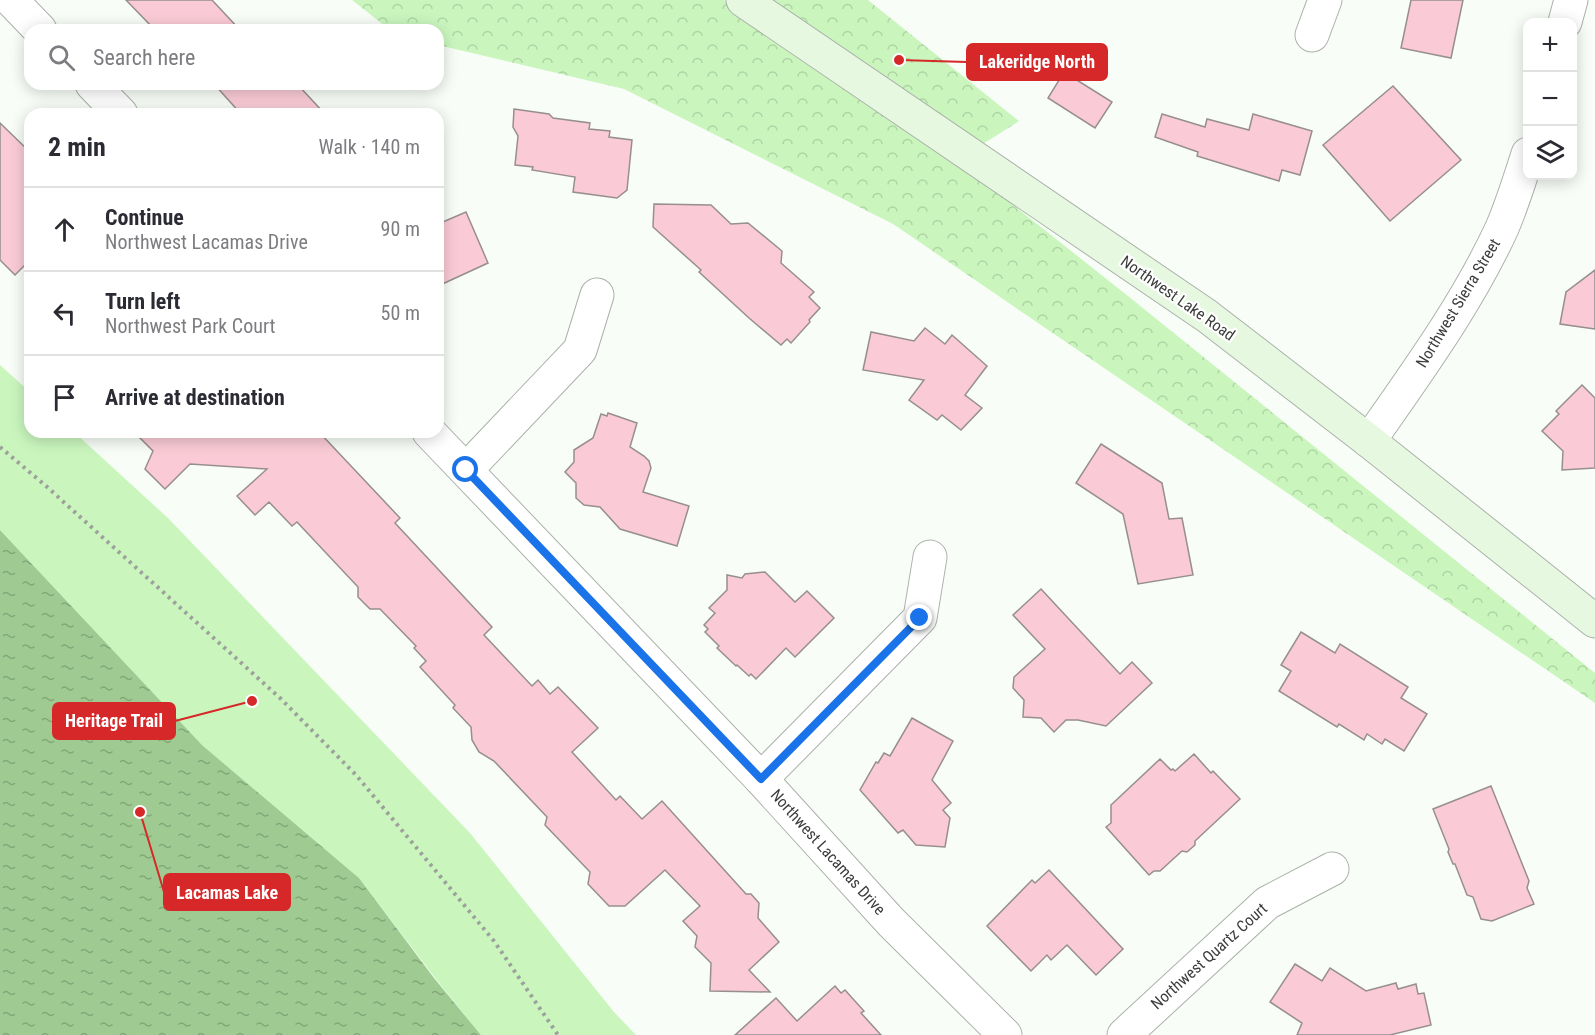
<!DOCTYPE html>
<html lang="en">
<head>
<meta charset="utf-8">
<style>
  body { margin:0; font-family:"Roboto Condensed",sans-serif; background:#f2f2f3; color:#2b2b33 }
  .controls { position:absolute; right:18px; top:18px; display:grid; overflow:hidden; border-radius:12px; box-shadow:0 3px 15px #0003 }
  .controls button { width:54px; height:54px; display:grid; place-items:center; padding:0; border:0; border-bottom:2px solid #e1e1e2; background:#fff; color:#2b2b33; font:30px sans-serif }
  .stop { position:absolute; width:18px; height:18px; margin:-14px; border:4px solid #1a73e8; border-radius:50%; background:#fff }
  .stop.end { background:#1a73e8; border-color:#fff; box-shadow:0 2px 6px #0008 }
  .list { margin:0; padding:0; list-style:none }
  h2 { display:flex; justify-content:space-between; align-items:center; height:78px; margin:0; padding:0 24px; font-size:26px }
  h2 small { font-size:20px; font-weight:400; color:#7c7c81 }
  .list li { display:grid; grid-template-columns:39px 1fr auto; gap:18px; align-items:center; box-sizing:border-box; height:84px; padding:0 24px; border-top:2px solid #e1e1e2 }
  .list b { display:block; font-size:22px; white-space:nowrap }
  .list p { margin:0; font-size:20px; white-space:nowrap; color:#7c7c81 }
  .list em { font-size:20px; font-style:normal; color:#7c7c81 }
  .icon { flex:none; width:33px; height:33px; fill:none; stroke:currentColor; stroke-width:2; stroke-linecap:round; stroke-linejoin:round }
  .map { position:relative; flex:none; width:1595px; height:1035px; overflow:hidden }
  .search { position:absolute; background:#fff; box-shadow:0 3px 15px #0003; left:24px; top:24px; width:420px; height:66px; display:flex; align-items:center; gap:15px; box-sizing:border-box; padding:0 21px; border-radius:18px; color:#7c7c81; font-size:22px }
  .panel { position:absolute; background:#fff; box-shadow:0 3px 15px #0003; left:24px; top:108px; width:420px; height:330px; border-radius:18px }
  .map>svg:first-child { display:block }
  .green { fill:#caf6be }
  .forest { fill:url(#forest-crowns) }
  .water { fill:url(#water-ripples) }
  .building { fill:#facbd6; stroke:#978e90; stroke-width:1.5 }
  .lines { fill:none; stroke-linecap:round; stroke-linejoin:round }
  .minor-casing { stroke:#acb1ab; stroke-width:35 }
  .tertiary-casing { stroke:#acb1ab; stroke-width:35 }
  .secondary-casing { stroke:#acb1ab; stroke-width:35 }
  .path { stroke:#9da19c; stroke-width:4; stroke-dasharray:3 4.5; stroke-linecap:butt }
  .minor { stroke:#fff; stroke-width:33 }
  .tertiary { stroke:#fff; stroke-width:33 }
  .secondary { stroke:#e6f9e0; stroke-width:33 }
  .route { stroke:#1a73e8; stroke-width:8 }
  .labels { text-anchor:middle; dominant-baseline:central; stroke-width:4.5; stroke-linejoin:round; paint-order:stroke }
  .street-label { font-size:16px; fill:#3b3d3a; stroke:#fff }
  .leader { fill:none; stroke:#d62828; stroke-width:2 }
  .callout-dot { fill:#d62828; stroke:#fff; stroke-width:2 }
  .callout { fill:#d62828; stroke:#d62828; stroke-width:2 }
  .callout-label { font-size:18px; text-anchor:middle; font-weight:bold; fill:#fff }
</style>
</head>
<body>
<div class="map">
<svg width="1595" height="1035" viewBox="0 0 1595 1035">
  <defs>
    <pattern id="forest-crowns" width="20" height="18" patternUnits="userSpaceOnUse" patternTransform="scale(1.5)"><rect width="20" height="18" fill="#caf6be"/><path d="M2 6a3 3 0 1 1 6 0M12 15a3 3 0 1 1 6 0" fill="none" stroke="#aed4a4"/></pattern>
    <pattern id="water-ripples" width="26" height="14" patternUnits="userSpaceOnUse" patternTransform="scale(1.5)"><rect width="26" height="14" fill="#9fcb92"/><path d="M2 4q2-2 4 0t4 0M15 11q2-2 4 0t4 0" fill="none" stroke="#83a678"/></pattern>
  </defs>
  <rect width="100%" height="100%" fill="#f8fef7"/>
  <!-- green -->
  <path class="green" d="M0 365 30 392V432H74L168 518 470 833 614 1012 636 1035H481L435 978 359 878 202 745 0 530Z"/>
  <!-- forest -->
  <g class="forest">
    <path d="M352 0H724L955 159 1128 296 1595 673V703L893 224 624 89 438 45V30H390Z"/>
    <path d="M762 0H868L1019 121 983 144Z"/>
  </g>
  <!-- water -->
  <path class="water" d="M0 530 202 745 359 878 434 978 481 1035H0Z"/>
  <!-- building -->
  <g class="building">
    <path d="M126 0H212L240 30H155Z"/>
    <path d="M1411 0H1463L1451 58 1401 48Z"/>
    <path d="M1064 72 1112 102 1095 128 1048 98Z"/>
    <path d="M214 84H297L325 114H241Z"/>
    <path d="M1393 86 1461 160 1390 221 1323 145Z"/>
    <path d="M514 109 549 114 553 118 590 123 589 129 610 131 609 137 632 140 627 190 617 198 573 192 575 177 532 170 533 167 515 165 518 136 513 127Z"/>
    <path d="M1162 114 1205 127 1207 119 1249 130 1253 114 1312 131 1300 175 1282 170 1279 181 1197 156 1198 152 1155 137Z"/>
    <path d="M0 123 30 152V260L15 275 0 260Z"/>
    <path d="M654 204 711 205 731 224 748 223 782 251 781 263 814 292 809 297 820 308 809 320 810 322 791 343 787 339 781 345 749 318 699 272 701 270 653 227Z"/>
    <path d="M466 212 488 263 438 286V224Z"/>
    <path d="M1595 270V329L1560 324 1566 292Z"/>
    <path d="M925 328 945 344 952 335 987 366 965 395 982 408 961 430 942 415 937 420 909 400 924 380 863 370 871 332 914 341Z"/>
    <path d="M1582 385 1595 398V468L1562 470 1563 451 1542 431 1559 414 1556 411Z"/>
    <path d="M608 413 637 423 630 447 644 456 649 461 651 468 643 492 689 506 677 546 620 529 600 507 584 505 576 498V483L565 472 574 462V450L593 438 601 414 607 416Z"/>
    <path d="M134 432H319L400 518 395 523 492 627 484 635 532 686 538 680 550 694 558 687 598 728 572 752 616 800 620 796 642 819 662 801 746 894H751L759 903 758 918 779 942 749 970 770 992 710 991 711 963 695 947 697 936 683 921 700 906 665 870 625 906H609L588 884 590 872 545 825 547 817 494 761 479 752 472 740 471 727 453 708 455 705 420 667 426 661 414 648 416 646 380 609H370L358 597V587L297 522 292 526 269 502 255 515 237 496 267 469 190 464 165 489 145 469 153 451Z"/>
    <path d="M1101 444 1162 483 1169 519 1182 518 1193 575 1138 584 1123 514 1076 483Z"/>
    <path d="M765 572 795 602 807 591 834 618 795 657 786 648 756 679 751 674 749 676 737 665 736 666 717 648 719 646 705 632 708 629 704 625 715 613 709 608 727 590V575L742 578 745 574Z"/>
    <path d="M1041 589 1120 674 1132 662 1152 683 1106 726 1078 720H1066L1054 732 1041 718 1023 717 1024 700 1013 688 1014 677 1045 649 1013 615Z"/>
    <path d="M1301 632 1335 653 1340 644 1408 687 1401 698 1427 714 1404 751 1385 739 1382 744 1367 734 1364 740 1339 724 1337 727 1279 691 1291 671 1281 665Z"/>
    <path d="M912 718 953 741 932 780 951 803 943 810 950 818 945 847 916 845 903 830 898 833 860 790 876 762 878 763 884 753 890 756Z"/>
    <path d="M1194 754 1211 773 1213 771 1240 799 1195 841V845L1187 852 1182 851 1160 871H1154L1149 875 1106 827 1111 823V805L1160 759 1171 770 1173 769 1175 771Z"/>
    <path d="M1491 786 1529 881 1527 888 1534 904 1492 921 1481 919 1473 897 1467 895 1455 864H1453L1448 852 1449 849 1433 809Z"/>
    <path d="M1049 870 1123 949 1096 975 1067 945 1051 960 1047 955 1031 971 987 926 1032 880 1035 883Z"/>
    <path d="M1295 964 1322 981 1330 968 1366 991 1396 983 1398 989 1416 984 1418 994 1424 993 1431 1025 1390 1035H1297L1302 1023 1270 1002Z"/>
    <path d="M835 986 841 993 845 990 864 1011 861 1013 881 1035H735L776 998 797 1021Z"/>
  </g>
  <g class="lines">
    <!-- minor casing -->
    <g class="minor-casing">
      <g id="minor">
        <path d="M11 0 40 30"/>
        <path d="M1312 35 1325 0"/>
        <path d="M92 84 121 114"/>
        <path d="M429 432 761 779 891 922 1005 1035"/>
        <path d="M466 470 580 350 597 295"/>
        <path d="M761 779 920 618 930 557"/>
        <path d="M1124 1035 1267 903 1332 869"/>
      </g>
    </g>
    <!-- tertiary casing -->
    <g class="tertiary-casing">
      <g id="tertiary">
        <path d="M1565 22 1571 0"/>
        <path d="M1369 441C1417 372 1467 304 1502 228 1512 205 1520 179 1528 154"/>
      </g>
    </g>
    <!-- secondary casing -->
    <g class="secondary-casing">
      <path id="secondary" d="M743 0 1207 316 1369 441 1595 621"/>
    </g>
    <!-- path -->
    <path class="path" d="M0 447 46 486 281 699 356 775 494 941 558 1035"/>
    <!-- minor -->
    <use href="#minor" class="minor"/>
    <!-- tertiary -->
    <use href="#tertiary" class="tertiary"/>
    <!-- secondary -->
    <use href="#secondary" class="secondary"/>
  </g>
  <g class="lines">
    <!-- route -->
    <path class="route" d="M466 470 761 779 920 618"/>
  </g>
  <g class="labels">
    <!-- street labels -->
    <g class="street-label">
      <text transform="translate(1178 298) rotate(35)">Northwest Lake Road</text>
      <text transform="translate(1458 303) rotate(-59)">Northwest Sierra Street</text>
      <text transform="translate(828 852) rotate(48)">Northwest Lacamas Drive</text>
      <text transform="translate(1209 956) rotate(-42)">Northwest Quartz Court</text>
    </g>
  </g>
  <!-- callouts -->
  <path class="leader" d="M899 60L967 62M252 701L175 721M140 812L164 892"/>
  <g class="callout-dot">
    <circle cx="899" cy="60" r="6"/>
    <circle cx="252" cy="701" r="6"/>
    <circle cx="140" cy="812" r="6"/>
  </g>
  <g class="callout">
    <rect x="967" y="44" width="140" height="36" rx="6"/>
    <rect x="53" y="703" width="122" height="36" rx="6"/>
    <rect x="164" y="874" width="126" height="36" rx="6"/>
  </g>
  <g class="callout-label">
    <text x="1037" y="68">Lakeridge North</text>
    <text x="114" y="727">Heritage Trail</text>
    <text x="227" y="899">Lacamas Lake</text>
  </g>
</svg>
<div class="controls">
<button>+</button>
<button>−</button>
<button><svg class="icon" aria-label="layers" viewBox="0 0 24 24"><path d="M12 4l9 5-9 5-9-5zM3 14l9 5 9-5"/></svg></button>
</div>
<div class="stop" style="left:466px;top:470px"></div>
<div class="stop end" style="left:920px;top:618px"></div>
<div class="search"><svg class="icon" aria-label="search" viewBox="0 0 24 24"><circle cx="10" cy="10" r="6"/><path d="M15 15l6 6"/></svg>Search here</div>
<section class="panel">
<h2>2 min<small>Walk · 140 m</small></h2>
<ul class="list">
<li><svg class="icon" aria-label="ahead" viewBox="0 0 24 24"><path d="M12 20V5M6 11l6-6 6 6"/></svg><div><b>Continue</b><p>Northwest Lacamas Drive</p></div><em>90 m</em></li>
<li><svg class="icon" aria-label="left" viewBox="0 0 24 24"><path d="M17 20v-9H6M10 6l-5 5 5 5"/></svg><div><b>Turn left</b><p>Northwest Park Court</p></div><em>50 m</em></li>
<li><svg class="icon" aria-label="arrive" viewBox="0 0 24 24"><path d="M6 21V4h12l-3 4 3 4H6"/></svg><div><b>Arrive at destination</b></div></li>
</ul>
</section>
</div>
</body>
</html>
